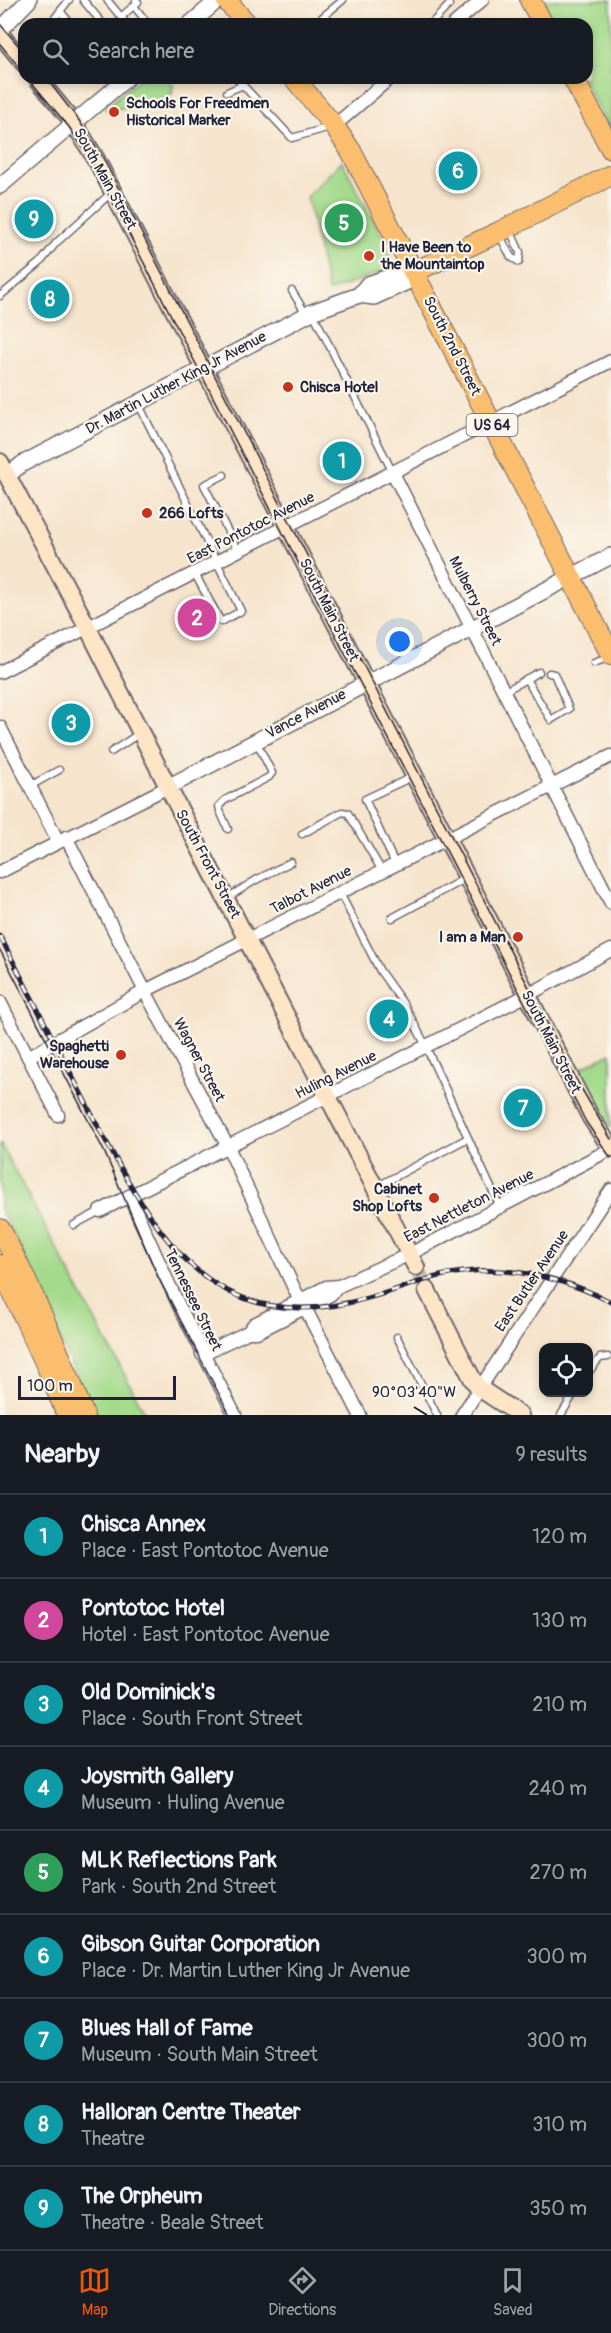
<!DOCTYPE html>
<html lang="en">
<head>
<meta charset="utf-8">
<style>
  body { margin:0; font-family:Pangolin,sans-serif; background:#20242c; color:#f1f3f6 }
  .controls { position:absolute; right:18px; bottom:18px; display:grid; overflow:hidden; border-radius:12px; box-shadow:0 3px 9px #0003 }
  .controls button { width:54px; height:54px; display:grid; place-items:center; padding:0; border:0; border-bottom:2px solid #363941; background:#171b24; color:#f1f3f6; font:30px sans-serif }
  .scale { position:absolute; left:18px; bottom:15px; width:158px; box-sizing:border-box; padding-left:6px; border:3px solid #22223b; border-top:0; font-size:16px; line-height:21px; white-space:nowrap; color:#22223b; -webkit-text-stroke:4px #fbf7ec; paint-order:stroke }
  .you { position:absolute; left:400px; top:642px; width:21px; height:21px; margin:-15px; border:4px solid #fff; border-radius:50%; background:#1a73e8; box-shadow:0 0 0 9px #1a73e833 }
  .badge { display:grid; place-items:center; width:39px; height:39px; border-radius:50%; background:#ea580c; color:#fff; font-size:20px; font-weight:700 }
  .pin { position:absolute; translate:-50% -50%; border:3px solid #fff; box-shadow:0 2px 6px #0006 }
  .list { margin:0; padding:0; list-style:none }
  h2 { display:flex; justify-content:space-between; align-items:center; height:78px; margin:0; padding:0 24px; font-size:26px }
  h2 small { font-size:20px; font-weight:400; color:#9ea1a6 }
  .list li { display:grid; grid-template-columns:39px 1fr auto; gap:18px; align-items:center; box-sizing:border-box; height:84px; padding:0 24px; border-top:2px solid #363941 }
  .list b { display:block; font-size:22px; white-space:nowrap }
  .list p { margin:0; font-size:20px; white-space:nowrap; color:#9ea1a6 }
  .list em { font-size:20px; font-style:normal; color:#9ea1a6 }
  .icon { flex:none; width:33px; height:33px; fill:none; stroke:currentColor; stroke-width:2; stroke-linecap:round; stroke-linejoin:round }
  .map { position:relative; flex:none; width:611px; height:1415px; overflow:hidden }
  .search { position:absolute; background:#171b24; box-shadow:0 3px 9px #0003; left:18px; right:18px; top:18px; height:66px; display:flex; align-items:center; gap:15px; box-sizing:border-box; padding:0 21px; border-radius:18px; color:#9ea1a6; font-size:22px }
  .sheet { height:834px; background:#171b24 }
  nav { display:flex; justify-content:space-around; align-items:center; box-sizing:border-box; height:84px; border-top:2px solid #363941; background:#171b24; font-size:16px; color:#9ea1a6 }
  nav a { display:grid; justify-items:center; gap:3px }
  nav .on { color:#ea580c }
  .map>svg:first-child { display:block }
  .green { fill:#a4da8b; stroke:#637e63; stroke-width:1.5 }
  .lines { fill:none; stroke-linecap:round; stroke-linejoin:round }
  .secondary-tunnel { stroke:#ccbdaf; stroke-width:16; stroke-dasharray:16 8; stroke-linecap:butt }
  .service-casing { stroke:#6c666e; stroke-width:9 }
  .minor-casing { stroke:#6c666e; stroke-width:15 }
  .tertiary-casing { stroke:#6c666e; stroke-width:18 }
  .secondary-casing { stroke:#6c666e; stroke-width:20 }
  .primary-casing { stroke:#6c666e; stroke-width:22 }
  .service { stroke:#fff; stroke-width:6 }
  .minor { stroke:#fff; stroke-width:12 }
  .tertiary { stroke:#fff; stroke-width:15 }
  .secondary { stroke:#fde5c5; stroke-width:16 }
  .primary { stroke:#fabe6e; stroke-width:20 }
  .tram { stroke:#22223b; stroke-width:1.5 }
  .rail-casing { stroke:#22223b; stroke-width:5 }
  .rail { stroke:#fbf7ec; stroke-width:3; stroke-dasharray:9; stroke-linecap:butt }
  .ticks { fill:none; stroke:#22223b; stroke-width:2 }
  .poi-dot { fill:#c8321e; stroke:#fbf7ec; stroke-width:2 }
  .labels { text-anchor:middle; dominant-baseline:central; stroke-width:4.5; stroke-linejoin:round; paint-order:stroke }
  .shield { fill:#fbf7ec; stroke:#636270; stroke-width:1.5 }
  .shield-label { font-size:14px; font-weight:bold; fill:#22223b }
  .poi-label { font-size:15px; font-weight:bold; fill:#22223b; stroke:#fbf7ec; text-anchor:start }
  .street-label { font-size:15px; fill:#22223b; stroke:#fbf7ec }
  .ticks-label { font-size:15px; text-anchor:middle; fill:#22223b; stroke:#fbf7ec; stroke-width:4.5; stroke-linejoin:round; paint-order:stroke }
</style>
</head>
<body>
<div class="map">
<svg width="611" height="1415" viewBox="0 0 611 1415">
  <rect width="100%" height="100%" fill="#fbf7ec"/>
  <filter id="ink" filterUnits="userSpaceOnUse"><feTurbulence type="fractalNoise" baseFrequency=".0167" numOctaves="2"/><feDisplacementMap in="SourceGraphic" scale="12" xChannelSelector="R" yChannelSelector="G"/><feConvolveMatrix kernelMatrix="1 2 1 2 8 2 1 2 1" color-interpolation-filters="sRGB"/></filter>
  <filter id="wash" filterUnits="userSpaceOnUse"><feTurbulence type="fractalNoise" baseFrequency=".008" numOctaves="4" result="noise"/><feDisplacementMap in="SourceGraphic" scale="24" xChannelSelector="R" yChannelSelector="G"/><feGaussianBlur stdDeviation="1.35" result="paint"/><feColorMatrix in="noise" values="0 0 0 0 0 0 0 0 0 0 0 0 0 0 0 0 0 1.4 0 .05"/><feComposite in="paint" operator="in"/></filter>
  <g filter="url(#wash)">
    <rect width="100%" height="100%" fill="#f6e4cc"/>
    <!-- green -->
    <g class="green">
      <path d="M541 0H611V132L582 78H587V24H554Z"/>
      <path d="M140 78H168L173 85 172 94 167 99 116 109 108 112 105 108Z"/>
      <path d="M342 161 389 250C391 259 390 265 383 271L328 292 307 196Z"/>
      <path d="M611 1053V1127H610L579 1069Z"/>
      <path d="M0 1143 146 1415H93L20 1247 0 1209Z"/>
    </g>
  </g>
  <g filter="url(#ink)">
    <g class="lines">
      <!-- secondary-tunnel -->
      <path class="secondary-tunnel" d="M416 1267 427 1290"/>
      <!-- service casing -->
      <g class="service-casing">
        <g id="service">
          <path d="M83 0 103 24"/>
          <path d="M107 0 127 24"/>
          <path d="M134 6 148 24"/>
          <path d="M60 11 71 24"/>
          <path d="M121 17 138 2 136 0"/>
          <path d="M50 24 69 0"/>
          <path d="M314 24 343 0"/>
          <path d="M431 24 449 5"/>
          <path d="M240 78 239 81 292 138 330 127"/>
          <path d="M227 92 243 85"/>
          <path d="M500 236 511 257 519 262 520 252 510 230"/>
          <path d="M292 291 306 314"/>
          <path d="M0 296 40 263 56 243 111 193"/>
          <path d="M313 313 393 473"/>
          <path d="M138 403 241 611 221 622 195 574"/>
          <path d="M224 475 204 485 238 551"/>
          <path d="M594 663 610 657"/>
          <path d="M526 679 539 672"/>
          <path d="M504 692 526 679 551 720 569 709 554 674 549 673"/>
          <path d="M111 752 140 733"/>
          <path d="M30 786 59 770"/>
          <path d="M228 829 220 811 219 806 225 800 269 777 272 773 256 741"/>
          <path d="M302 834 342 812 348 813 382 871"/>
          <path d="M395 864 365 799 414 776"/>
          <path d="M340 893 380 971 405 1006 426 1046"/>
          <path d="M227 898 256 880 291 862"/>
          <path d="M392 918 466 878"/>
          <path d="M426 1047 500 1207"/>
          <path d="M376 1187 468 1138"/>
          <path d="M74 1225 100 1211"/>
          <path d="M397 1337 437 1415"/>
          <path d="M588 1373 600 1358 608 1357"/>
          <path d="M561 1415 575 1392"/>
        </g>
      </g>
      <!-- minor casing -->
      <g class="minor-casing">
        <g id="minor">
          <path d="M454 24 482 0"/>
          <path d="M334 126 390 78"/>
          <path d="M393 473 611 903"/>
          <path d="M0 672 611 361"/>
          <path d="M0 727 58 841"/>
          <path d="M66 837 145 991 228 1147 300 1301"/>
          <path d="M0 872 168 787"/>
          <path d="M0 1002 58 1115"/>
          <path d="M28 1057 145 991 611 756"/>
          <path d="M129 1196 178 1304 235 1415"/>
          <path d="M100 1211 539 989 611 950"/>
          <path d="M305 1308 360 1415"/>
          <path d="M248 1332 254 1324 326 1287 339 1286"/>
          <path d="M202 1354 248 1332H257L330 1295 339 1286 410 1254 611 1149"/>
          <path d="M462 1415 611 1190"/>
        </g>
      </g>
      <!-- tertiary casing -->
      <g class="tertiary-casing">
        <g id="tertiary">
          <path d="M190 24 218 0"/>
          <path d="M0 30 29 0"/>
          <path d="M0 186 127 78"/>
          <path d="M7 476 22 464 312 312 359 295 374 297 407 282 414 272H403L368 284 359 295"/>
          <path d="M168 787 611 556"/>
        </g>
      </g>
      <!-- secondary casing -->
      <g class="secondary-casing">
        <g id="secondary">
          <path d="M0 34 24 63"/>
          <path d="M37 78 74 123 97 161 591 1118 611 1148"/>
          <path d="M0 462 88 628 168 787 416 1267"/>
          <path d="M427 1290 473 1380 479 1388 520 1415"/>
        </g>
      </g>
      <!-- primary casing -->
      <g class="primary-casing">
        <g id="primary">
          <path d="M226 0 247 24"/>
          <path d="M530 0 543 24"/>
          <path d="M294 78 334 126 351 151 611 655"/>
          <path d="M573 78 611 149"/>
          <path d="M414 272 499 232 611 175"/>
          <path d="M0 1229C32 1289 59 1352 84 1415"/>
          <path d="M0 1265 48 1369 67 1415"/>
        </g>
      </g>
      <!-- service -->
      <use href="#service" class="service"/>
      <!-- minor -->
      <use href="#minor" class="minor"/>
      <!-- tertiary -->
      <use href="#tertiary" class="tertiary"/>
      <!-- secondary -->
      <use href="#secondary" class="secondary"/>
      <!-- primary -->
      <use href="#primary" class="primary"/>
      <!-- tram -->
      <g class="tram">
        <path d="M0 24 24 52"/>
        <path d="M0 44 24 73"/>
        <path d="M28 78 69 127 93 164 586 1122 611 1158"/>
        <path d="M46 78 78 119 103 158 577 1081 611 1139"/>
        <path d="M0 950 104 1151 158 1277 230 1415"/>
      </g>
      <!-- rail casing -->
      <g class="rail-casing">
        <path id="rail" d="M0 936C30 995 61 1054 91 1113 157 1238 212 1345 375 1296 397 1290 418 1281 440 1276 499 1263 558 1275 611 1302"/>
      </g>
      <!-- rail -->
      <use href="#rail" class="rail"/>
    </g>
  </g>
  <!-- ticks -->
  <path class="ticks" d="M414 1407 427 1415"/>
  <!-- markers -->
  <g class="poi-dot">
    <circle cx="114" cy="112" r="6"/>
    <circle cx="369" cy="256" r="6"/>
    <circle cx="288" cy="387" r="6"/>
    <circle cx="147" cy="513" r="6"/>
    <circle cx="518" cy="937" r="6"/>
    <circle cx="121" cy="1055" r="6"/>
    <circle cx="434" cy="1198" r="6"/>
  </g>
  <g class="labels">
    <!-- shield labels -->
    <rect class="shield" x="466.5" y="414" width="51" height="22" rx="4.5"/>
    <g class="shield-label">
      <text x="492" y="425">US 64</text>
    </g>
    <!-- poi labels -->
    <g class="poi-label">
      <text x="126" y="103">Schools For Freedmen<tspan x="126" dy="17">Historical Marker</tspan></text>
      <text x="381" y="247">I Have Been to<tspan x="381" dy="17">the Mountaintop</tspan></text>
      <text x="300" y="387">Chisca Hotel</text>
      <text x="159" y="513">266 Lofts</text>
      <text x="506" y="937" text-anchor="end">I am a Man</text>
      <text x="109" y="1046" text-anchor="end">Spaghetti<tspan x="109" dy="17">Warehouse</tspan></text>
      <text x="422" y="1189" text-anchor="end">Cabinet<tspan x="422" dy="17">Shop Lofts</tspan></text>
    </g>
    <!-- street labels -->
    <g class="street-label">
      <text transform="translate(105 179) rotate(61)">South Main Street</text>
      <text transform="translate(452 346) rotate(63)">South 2nd Street</text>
      <text transform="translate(176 383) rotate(-28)">Dr. Martin Luther King Jr Avenue</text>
      <text transform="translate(251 528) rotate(-27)">East Pontotoc Avenue</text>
      <text transform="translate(475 601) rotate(63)">Mulberry Street</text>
      <text transform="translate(329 610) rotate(63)">South Main Street</text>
      <text transform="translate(306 714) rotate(-28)">Vance Avenue</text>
      <text transform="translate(208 864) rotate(62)">South Front Street</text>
      <text transform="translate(311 890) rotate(-27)">Talbot Avenue</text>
      <text transform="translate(551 1042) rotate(63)">South Main Street</text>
      <text transform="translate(199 1060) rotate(62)">Wagner Street</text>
      <text transform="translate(336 1075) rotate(-27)">Huling Avenue</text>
      <text transform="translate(469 1206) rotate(-27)">East Nettleton Avenue</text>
      <text transform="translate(532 1281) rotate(-56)">East Butler Avenue</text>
      <text transform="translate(193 1300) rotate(64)">Tennessee Street</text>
    </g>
  </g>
  <g class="ticks-label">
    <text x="414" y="1397">90°03'40"W</text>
  </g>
</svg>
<div class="controls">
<button><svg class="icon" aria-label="locate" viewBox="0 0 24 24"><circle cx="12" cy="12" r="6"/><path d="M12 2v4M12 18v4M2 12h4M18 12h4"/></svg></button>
</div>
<div class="scale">100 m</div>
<div class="you"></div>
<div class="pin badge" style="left:342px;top:461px;background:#0f9aa8">1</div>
<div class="pin badge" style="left:197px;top:618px;background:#d1479c">2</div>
<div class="pin badge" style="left:71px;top:723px;background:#0f9aa8">3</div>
<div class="pin badge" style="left:389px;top:1019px;background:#0f9aa8">4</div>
<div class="pin badge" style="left:344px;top:223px;background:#2e9e5b">5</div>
<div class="pin badge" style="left:458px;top:171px;background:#0f9aa8">6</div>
<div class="pin badge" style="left:523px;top:1108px;background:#0f9aa8">7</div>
<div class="pin badge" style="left:50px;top:299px;background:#0f9aa8">8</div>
<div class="pin badge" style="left:34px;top:219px;background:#0f9aa8">9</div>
<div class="search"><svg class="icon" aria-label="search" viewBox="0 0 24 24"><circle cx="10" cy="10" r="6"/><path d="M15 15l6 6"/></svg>Search here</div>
</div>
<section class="sheet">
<h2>Nearby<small>9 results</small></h2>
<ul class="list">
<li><span class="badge" style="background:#0f9aa8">1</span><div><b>Chisca Annex</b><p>Place · East Pontotoc Avenue</p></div><em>120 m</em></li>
<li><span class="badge" style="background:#d1479c">2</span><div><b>Pontotoc Hotel</b><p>Hotel · East Pontotoc Avenue</p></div><em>130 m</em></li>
<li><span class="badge" style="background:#0f9aa8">3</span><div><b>Old Dominick's</b><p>Place · South Front Street</p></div><em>210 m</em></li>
<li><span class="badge" style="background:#0f9aa8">4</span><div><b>Joysmith Gallery</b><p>Museum · Huling Avenue</p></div><em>240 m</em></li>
<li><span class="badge" style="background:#2e9e5b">5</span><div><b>MLK Reflections Park</b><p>Park · South 2nd Street</p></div><em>270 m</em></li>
<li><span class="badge" style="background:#0f9aa8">6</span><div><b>Gibson Guitar Corporation</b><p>Place · Dr. Martin Luther King Jr Avenue</p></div><em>300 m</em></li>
<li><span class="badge" style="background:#0f9aa8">7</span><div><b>Blues Hall of Fame</b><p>Museum · South Main Street</p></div><em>300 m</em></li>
<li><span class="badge" style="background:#0f9aa8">8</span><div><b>Halloran Centre Theater</b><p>Theatre</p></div><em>310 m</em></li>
<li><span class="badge" style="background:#0f9aa8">9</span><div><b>The Orpheum</b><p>Theatre · Beale Street</p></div><em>350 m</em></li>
</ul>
</section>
<nav>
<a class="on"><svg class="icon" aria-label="map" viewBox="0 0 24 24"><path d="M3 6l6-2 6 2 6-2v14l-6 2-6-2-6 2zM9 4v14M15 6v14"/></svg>Map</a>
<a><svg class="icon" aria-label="directions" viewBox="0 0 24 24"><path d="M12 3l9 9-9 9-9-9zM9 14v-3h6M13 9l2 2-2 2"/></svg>Directions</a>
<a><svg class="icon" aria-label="saved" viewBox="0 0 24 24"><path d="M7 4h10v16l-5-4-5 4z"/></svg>Saved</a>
</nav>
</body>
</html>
